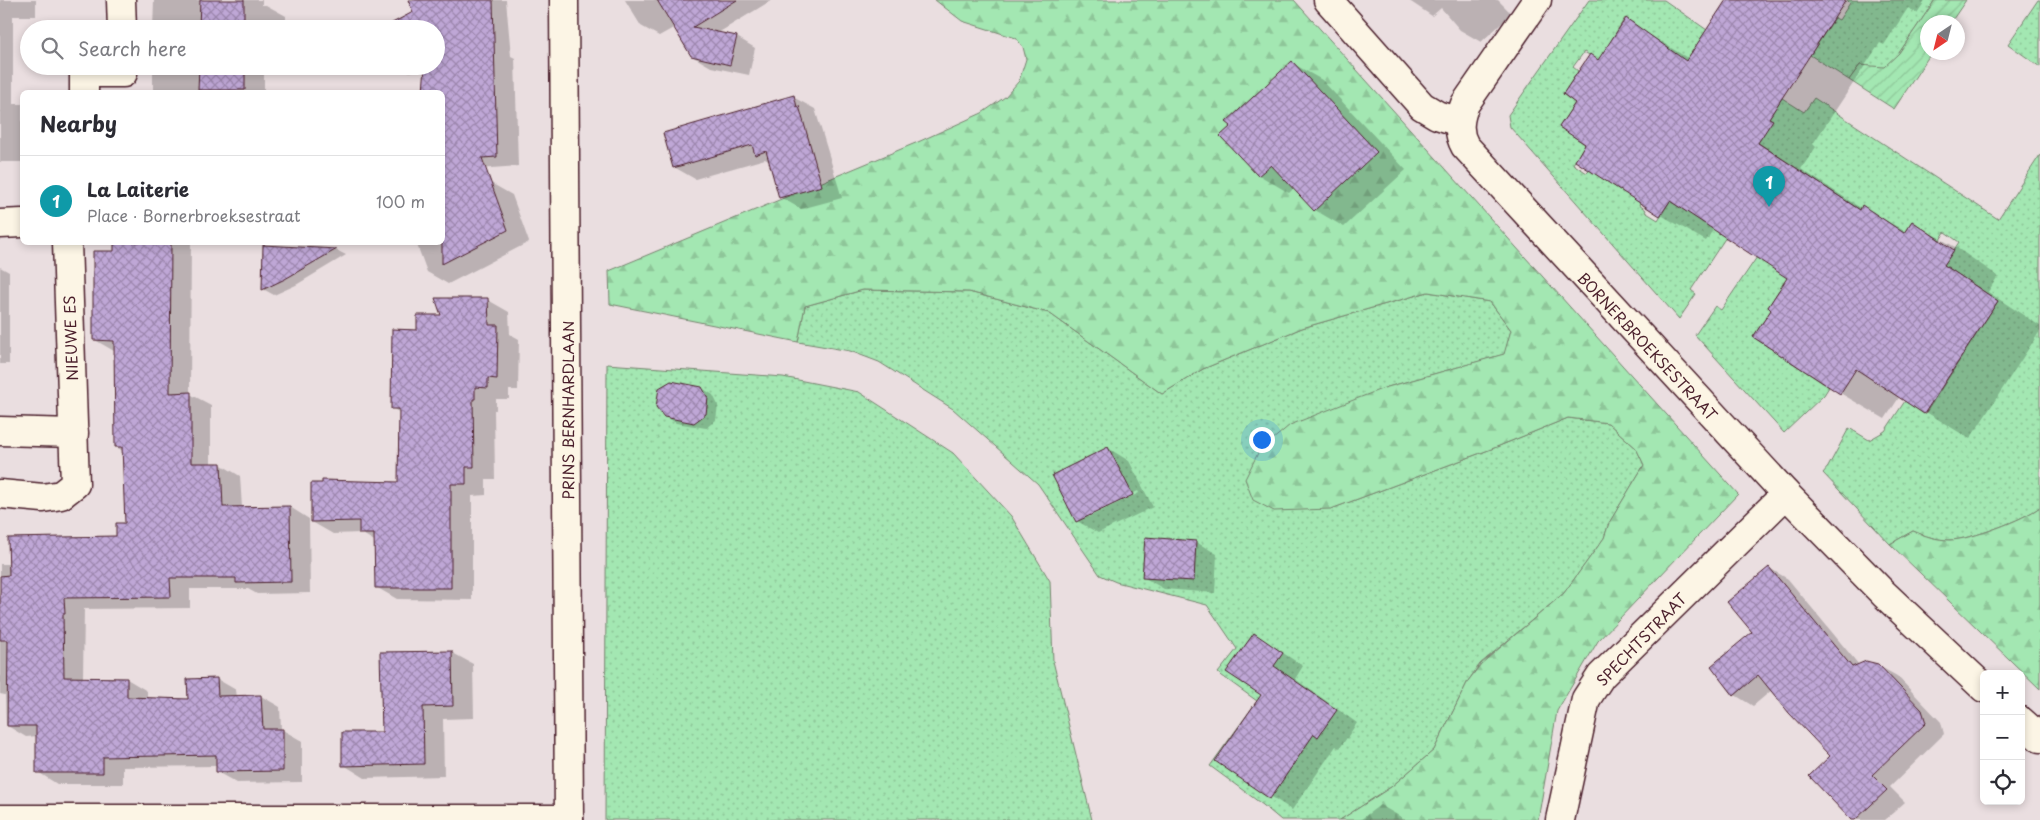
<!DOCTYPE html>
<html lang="en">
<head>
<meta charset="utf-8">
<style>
  body { margin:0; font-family:"Playpen Sans",sans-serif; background:#f7f7f7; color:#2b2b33 }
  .controls { position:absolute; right:15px; bottom:15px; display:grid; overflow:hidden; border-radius:8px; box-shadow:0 2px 8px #0003 }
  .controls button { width:45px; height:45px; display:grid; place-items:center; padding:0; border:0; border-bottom:1px solid #e1e1e2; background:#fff; color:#2b2b33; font:25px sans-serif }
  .compass { position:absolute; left:1920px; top:15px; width:45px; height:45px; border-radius:50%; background:#fff; box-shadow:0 2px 8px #0003; rotate:215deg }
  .you { position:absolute; left:1261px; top:439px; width:18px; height:18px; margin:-12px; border:4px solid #fff; border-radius:50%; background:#1a73e8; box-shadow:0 0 0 8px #1a73e833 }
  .badge { display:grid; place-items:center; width:32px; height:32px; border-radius:50%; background:#0b8043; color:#fff; font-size:16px; font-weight:700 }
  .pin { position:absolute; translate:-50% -41px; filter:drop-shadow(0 1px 2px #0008) }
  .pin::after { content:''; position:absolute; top:26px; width:18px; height:15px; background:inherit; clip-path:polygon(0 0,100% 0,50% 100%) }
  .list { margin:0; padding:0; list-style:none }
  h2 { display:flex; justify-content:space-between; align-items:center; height:65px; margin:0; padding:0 20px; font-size:21px }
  h2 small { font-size:16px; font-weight:400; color:#7c7c81 }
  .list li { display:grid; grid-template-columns:32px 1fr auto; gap:15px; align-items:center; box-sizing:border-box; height:90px; padding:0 20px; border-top:1px solid #e1e1e2 }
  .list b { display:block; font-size:19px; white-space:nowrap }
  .list p { margin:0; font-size:16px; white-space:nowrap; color:#7c7c81 }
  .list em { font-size:16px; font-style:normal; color:#7c7c81 }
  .icon { flex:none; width:28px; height:28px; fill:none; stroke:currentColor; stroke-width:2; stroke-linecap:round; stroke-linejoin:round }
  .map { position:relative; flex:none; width:2040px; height:820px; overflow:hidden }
  .search { position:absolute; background:#fff; box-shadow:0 2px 8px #0003; left:20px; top:20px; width:425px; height:55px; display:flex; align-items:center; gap:12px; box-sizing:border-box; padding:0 18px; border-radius:28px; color:#7c7c81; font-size:19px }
  .panel { position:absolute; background:#fff; box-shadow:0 2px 8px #0003; left:20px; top:90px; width:425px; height:155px; border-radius:8px }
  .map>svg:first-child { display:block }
  .grass { fill:url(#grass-dots); stroke:#76836e }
  .forest { fill:url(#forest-firs); stroke:#76836e }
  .garden { fill:url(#garden-furrows); stroke:#76836e }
  .shadow { fill:#0003; fill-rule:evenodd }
  .building { fill:url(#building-cross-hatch); stroke:#4a1f2b }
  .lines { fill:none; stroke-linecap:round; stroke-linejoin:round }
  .minor-casing { stroke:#4a1f2b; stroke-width:31 }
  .tertiary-casing { stroke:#4a1f2b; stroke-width:31 }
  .minor { stroke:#fcf5e5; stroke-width:28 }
  .tertiary { stroke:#fcf5e5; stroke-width:28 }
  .labels { text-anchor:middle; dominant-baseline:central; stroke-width:4; stroke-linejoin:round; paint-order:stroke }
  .street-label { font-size:15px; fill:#4a1f2b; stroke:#fcf5e5 }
</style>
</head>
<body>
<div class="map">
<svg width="2040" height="820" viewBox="0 0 2040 820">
  <defs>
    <pattern id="grass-dots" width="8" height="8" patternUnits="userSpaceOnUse" patternTransform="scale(1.25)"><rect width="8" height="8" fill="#a3e7b2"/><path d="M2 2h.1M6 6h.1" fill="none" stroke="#8ec699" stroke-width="1.8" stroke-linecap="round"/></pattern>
    <pattern id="forest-firs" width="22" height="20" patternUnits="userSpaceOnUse" patternTransform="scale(1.25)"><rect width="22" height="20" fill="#a3e7b2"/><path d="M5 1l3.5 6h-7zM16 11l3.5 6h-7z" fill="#8ec699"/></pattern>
    <pattern id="garden-furrows" width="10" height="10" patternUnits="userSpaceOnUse" patternTransform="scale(1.25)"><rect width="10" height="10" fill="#a3e7b2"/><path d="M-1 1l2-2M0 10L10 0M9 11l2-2" fill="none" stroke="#8ec699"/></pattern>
    <pattern id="building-cross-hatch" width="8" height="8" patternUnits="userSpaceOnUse" patternTransform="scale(1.25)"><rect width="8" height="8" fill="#bfa7d6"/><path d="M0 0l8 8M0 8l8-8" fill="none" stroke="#9d87ae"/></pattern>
  </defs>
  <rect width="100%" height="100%" fill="#eadee0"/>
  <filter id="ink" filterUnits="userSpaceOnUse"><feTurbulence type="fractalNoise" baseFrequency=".02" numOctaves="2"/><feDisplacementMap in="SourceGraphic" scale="10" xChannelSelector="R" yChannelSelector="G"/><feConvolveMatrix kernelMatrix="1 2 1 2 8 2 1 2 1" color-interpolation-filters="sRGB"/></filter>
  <g filter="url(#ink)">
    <!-- grass -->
    <g class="grass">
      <path d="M1589 0H1664L1707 30 1685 62 1625 18 1612 39 1602 62 1584 52 1573 67 1578 71 1563 94 1575 103 1559 127 1585 144 1573 164 1587 173 1590 170 1640 203 1639 205 1646 210 1645 212 1658 220 1670 201 1726 237 1691 290 1696 294 1679 319 1510 127 1508 115Z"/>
      <path d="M1847 0H1935L1899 53 1884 68 1860 65 1849 80 1810 55 1835 18 1839 20 1850 3Z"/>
      <path d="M2038 0H2040V67L2008 44Z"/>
      <path d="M1782 98 1804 112 1814 98 1998 219 2040 155V507C2025 519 1970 540 1950 540 1937 540 1925 536 1913 531L1890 544 1823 473 1828 467 1849 428 1869 440 1885 431 1905 401 1925 414 1998 301 1944 265 1959 242 1945 232 1940 240 1912 221 1901 237 1862 206 1860 210 1754 140 1772 120 1769 118Z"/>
      <path d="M1757 257 1806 290H1779L1768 307 1771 310 1753 337 1829 387 1824 395 1784 433 1695 335 1715 306 1721 310Z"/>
      <path d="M863 290 969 292 1049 313 1162 394 1203 369 1302 328 1428 292 1490 302 1511 330 1505 354 1384 388 1331 509 1494 448 1568 418 1608 423 1636 448 1644 465 1609 523 1604 538 1564 593 1480 664 1468 681 1434 750 1391 787 1340 820H1281L1263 805 1210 766 1257 701 1218 673 1237 649 1207 605 1116 582 1100 575 1038 484 953 409 879 362 850 351 798 342 805 306Z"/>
      <path d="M607 364 783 377 859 392 953 453 1011 516 1050 581 1053 661 1092 820H605Z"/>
    </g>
    <!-- forest -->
    <g class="forest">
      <path d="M935 0H1294L1738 494 1598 641 1557 711 1538 820H1340L1391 787 1434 750 1468 681 1481 664 1564 593 1604 538 1609 523 1644 465 1636 448 1608 423 1568 418 1494 448 1331 509 1274 511 1253 500 1245 479 1259 451 1290 425 1384 388 1504 354 1511 330 1490 302 1428 292 1302 328 1203 369 1162 394 1049 313 969 292 863 290 805 306 798 342 610 304 609 271 918 142 982 113 1005 97 1019 81 1026 59 1023 47 1016 38 962 21Z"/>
      <path d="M2040 507V689L1890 544 1913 531C1925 536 1937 540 1950 540 1970 540 2025 519 2040 507Z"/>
    </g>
    <!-- garden -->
    <path class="garden" d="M1935 0H1966L1951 22H1928V52L1931 53 1894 109 1849 80 1860 65 1884 67 1899 53Z"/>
    <!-- shadow -->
    <g class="shadow">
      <path d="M0 0H36V16H13V104H22V162H0Z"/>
      <path d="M154 0H262V5H266L286 16V29H153Z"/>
      <path d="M410 0H506L511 56 515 58 518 166 449 171 442 92H424L426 66H436V29L414 12Z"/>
      <path d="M625 0H772L718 33 737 37 755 48 749 75 711 67 692 56 675 27 659 36 641 26Z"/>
      <path d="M1408 0H1498L1512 14 1481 42 1460 30 1441 8 1432 16Z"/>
      <path d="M1728 0H1926L1917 13 1908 8 1884 45 1880 43 1813 144 1816 147 1801 169 1862 209 1863 207 1906 232 1912 223 1957 248 1998 276 1988 292 2040 326V331L1970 439 1900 396 1885 419 1840 393 1773 309 1789 277 1714 228 1706 241 1661 215 1577 160 1587 144 1577 102 1590 55 1599 61 1626 20 1689 59Z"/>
      <path d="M1292 63 1322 80 1406 170 1344 227 1315 210 1294 188 1289 193 1259 175 1222 136Z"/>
      <rect x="153" y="66" width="111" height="26"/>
      <path d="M399 66H422L410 72Z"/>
      <path d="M793 97 815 109 842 198 801 209 780 197 770 162 765 159 695 179 674 167Z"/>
      <path d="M491 183 512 195 529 242 448 284 427 272 416 242H442Z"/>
      <path d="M115 242H191L190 394 211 405V464H220L240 476 242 508 290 507 309 519 310 593 257 594 248 589H190V608L84 609 83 678 127 679 147 691V699L189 700 217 679 236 690 237 697 261 696 280 707 281 729 302 741V782L237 783 217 772V766L123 767V784H57L38 772V736L26 737 6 725 5 695 0 694V564H10L118 538 126 524 123 451 116 447 114 351 95 340 115 252Z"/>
      <path d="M264 246 336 250 346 255 296 285 274 295 263 289Z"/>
      <path d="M0 267 9 272V364H0Z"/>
      <path d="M437 299 488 300 509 312 510 334 519 339 518 390H509V399H496V410H494L495 479H486V495L472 496V600L397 599 376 587V542L361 533 333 534 312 522 399 483 400 413 392 408 418 331 443 317Z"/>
      <path d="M702 388 713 395 718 405 716 420 706 428 676 423 665 416Z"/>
      <path d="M1108 448 1129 461 1153 507 1098 533 1077 521ZM1138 491 1139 493 1087 518V515Z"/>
      <path d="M1196 542 1217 554 1215 593 1164 589 1143 577Z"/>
      <path d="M1769 568 1788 579 1859 665H1877L1897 676 1941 722 1944 734 1890 787 1905 802 1885 820H1853L1831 756 1772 690 1753 706 1735 695 1753 633Z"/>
      <path d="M1254 634 1303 666 1295 679 1357 723 1340 748 1336 746 1292 810 1217 761 1263 695Z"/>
      <path d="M451 652 473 664 474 718 443 719 444 776 365 778 344 765 383 733Z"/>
      <path d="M1380 805 1401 817 1403 820H1360Z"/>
    </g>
    <!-- building -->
    <g class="building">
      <path d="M200 0H244V29H199Z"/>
      <path d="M408 0H493L497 157 482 158 508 230 442 264V92H423L425 66H436V29H381L413 12Z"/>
      <path d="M657 0H737L693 27 737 36 730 65 691 56Z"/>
      <path d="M1726 0H1846L1769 118 1773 120 1758 143 1860 210 1862 205 1904 233 1912 221 1954 250 1944 265 1998 301 1924 414 1856 369 1840 394 1753 337 1771 310 1768 307 1787 278 1670 201 1660 216 1575 161 1585 144 1559 127 1575 103 1563 94 1590 54 1598 60 1626 18 1686 61Z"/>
      <path d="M1292 61 1377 152 1314 211 1271 165 1258 176 1220 136 1231 126 1226 122Z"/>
      <path d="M199 66H245V90H198Z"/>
      <path d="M361 66H378L364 73Z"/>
      <path d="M794 95 797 107 799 106 822 186 779 198 766 151 755 155 752 145 673 168 663 133Z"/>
      <path d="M114 242H171L170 393 191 392V463H221L223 507 290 506 291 582 236 583V578H170L171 597 64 598 65 614H63L64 677 127 678V697L188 699 187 679 217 678 218 696 261 695 263 729H283V771L216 772V755L103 757V773H36V726H7L8 640H0V576L9 575 8 538 116 536V523H125L122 447H115L114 341 93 340V251H114Z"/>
      <path d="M263 245 337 249 285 279 262 290Z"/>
      <path d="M435 298H488L489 325H498L497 379 488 378V388L475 387V399H473L474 467H466V484H451V588H375L374 534H359V521L311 522V483H322V480L398 482 399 409H391L392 329 417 330V315H441Z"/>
      <path d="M671 381 702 387 708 398 706 414 694 423 664 417 656 407 659 388Z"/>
      <path d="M1108 447 1133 495 1076 522 1052 475Z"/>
      <path d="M1145 537 1196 541 1194 581 1142 578Z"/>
      <path d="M1769 567 1852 667 1866 661 1878 664 1922 710 1926 723 1872 775 1887 790 1855 820H1851L1809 776 1830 756 1789 713 1758 675 1734 696 1711 666 1752 632 1727 602Z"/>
      <path d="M1254 633 1283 653 1274 666 1337 710 1318 737 1314 734 1270 799 1215 761 1261 695 1226 672Z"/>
      <path d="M452 651 453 706 423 707 424 764 342 766V732H382L380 652Z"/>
    </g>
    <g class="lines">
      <!-- minor casing -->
      <g class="minor-casing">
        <g id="minor">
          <path d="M121 0 122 29"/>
          <path d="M1328 0 1422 106 1437 115 1459 122"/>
          <path d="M1537 0 1465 104C1459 119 1457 132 1465 146L1786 494 1884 594 1984 688"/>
          <path d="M84 92V73H123V66"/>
          <path d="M0 224 22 223"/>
          <path d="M0 431 74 433"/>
          <path d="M0 494 43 498 61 495 75 484 67 242"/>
          <path d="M2021 721 2040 738"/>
          <path d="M0 819H569"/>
          <path d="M1560 820 1586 699 1601 676 1786 494"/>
        </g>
      </g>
      <!-- tertiary casing -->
      <g class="tertiary-casing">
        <path id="tertiary" d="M564 0 569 820"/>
      </g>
      <!-- minor -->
      <use href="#minor" class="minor"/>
      <!-- tertiary -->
      <use href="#tertiary" class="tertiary"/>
    </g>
  </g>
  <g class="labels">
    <!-- street labels -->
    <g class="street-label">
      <text transform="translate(70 338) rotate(-92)">NIEUWE ES</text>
      <text transform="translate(1648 346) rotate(47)">BORNERBROEKSESTRAAT</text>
      <text transform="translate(567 410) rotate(-90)">PRINS BERNHARDLAAN</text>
      <text transform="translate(1641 639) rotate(-46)">SPECHTSTRAAT</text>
    </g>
  </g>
</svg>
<div class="controls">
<button>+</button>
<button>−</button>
<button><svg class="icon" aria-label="locate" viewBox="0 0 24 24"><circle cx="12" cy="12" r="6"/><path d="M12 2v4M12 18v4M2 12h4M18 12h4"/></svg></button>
</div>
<svg class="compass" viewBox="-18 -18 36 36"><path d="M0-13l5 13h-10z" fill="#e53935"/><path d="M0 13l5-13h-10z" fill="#7c7c81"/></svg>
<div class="you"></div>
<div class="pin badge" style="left:1769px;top:207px;background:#0f9aa8">1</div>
<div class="search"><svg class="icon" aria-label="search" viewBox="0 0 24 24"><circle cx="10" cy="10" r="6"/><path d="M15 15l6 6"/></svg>Search here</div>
<section class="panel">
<h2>Nearby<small></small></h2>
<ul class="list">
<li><span class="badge" style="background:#0f9aa8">1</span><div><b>La Laiterie</b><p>Place · Bornerbroeksestraat</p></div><em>100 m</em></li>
</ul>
</section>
</div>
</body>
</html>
